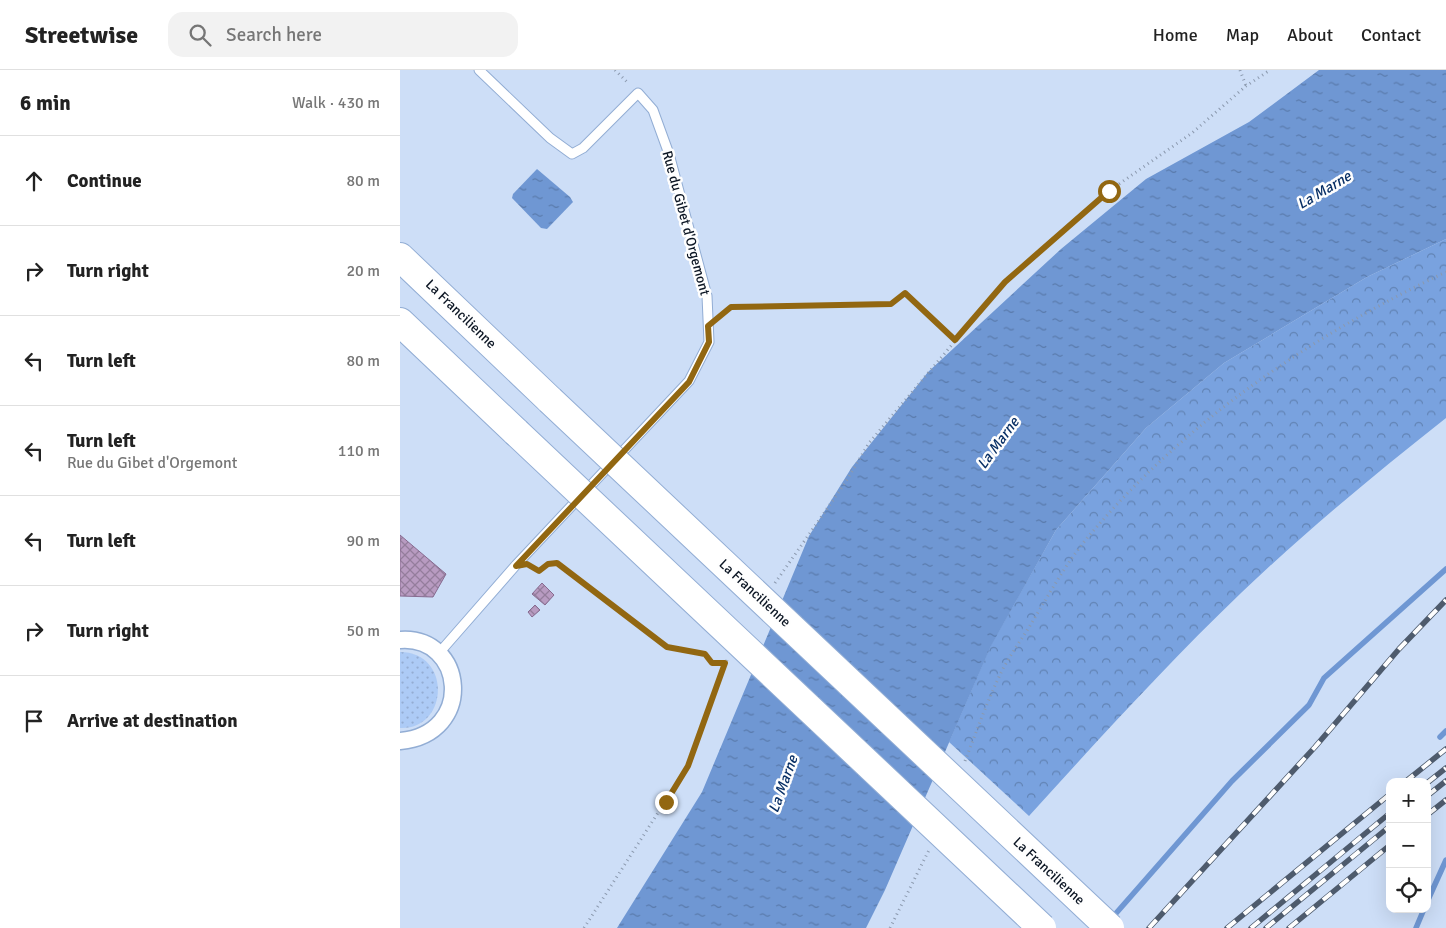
<!DOCTYPE html>
<html lang="en">
<head>
<meta charset="utf-8">
<style>
  body { margin:0; font-family:Signika,sans-serif; background:#f2f2f2; color:#222 }
  .controls { position:absolute; right:15px; bottom:15px; display:grid; overflow:hidden; border-radius:10px; box-shadow:0 5px 20px #0002 }
  .controls button { width:45px; height:45px; display:grid; place-items:center; padding:0; border:0; border-bottom:1px solid #e0e0e0; background:#fff; color:#222; font:25px sans-serif }
  .stop { position:absolute; width:15px; height:15px; margin:-11px; border:4px solid #926711; border-radius:50%; background:#fff }
  .stop.end { background:#926711; border-color:#fff; box-shadow:0 1px 5px #0008 }
  .list { margin:0; padding:0; list-style:none }
  h2 { display:flex; justify-content:space-between; align-items:center; height:65px; margin:0; padding:0 20px; font-size:21px }
  h2 small { font-size:16px; font-weight:400; color:#767676 }
  .list li { display:grid; grid-template-columns:32px 1fr auto; gap:15px; align-items:center; box-sizing:border-box; height:90px; padding:0 20px; border-top:1px solid #e0e0e0 }
  .list b { display:block; font-size:19px; white-space:nowrap }
  .list p { margin:0; font-size:16px; white-space:nowrap; color:#767676 }
  .list em { font-size:16px; font-style:normal; color:#767676 }
  .icon { flex:none; width:28px; height:28px; fill:none; stroke:currentColor; stroke-width:2; stroke-linecap:round; stroke-linejoin:round }
  .map { position:relative; flex:none; width:1046px; height:858px; overflow:hidden }
  header { display:flex; align-items:center; gap:30px; box-sizing:border-box; height:70px; padding:0 25px; background:#fff; border-bottom:1px solid #e0e0e0 }
  header strong { font-size:24px }
  nav { display:flex; gap:28px; margin-inline-start:auto; font-size:18px }
  .search { width:350px; height:45px; background:#f2f2f2; display:flex; align-items:center; gap:12px; box-sizing:border-box; padding:0 18px; border-radius:15px; color:#767676; font-size:19px }
  main { display:flex }
  aside { flex:1; background:#fff }
  .map>svg:first-child { display:block }
  .grass { fill:url(#grass-dots) }
  .forest { fill:url(#forest-crowns) }
  .water { fill:url(#water-ripples) }
  .lines { fill:none; stroke-linecap:round; stroke-linejoin:round }
  .stream { stroke:#6f97d3; stroke-width:5.5 }
  .building { fill:url(#building-cross-hatch); stroke:#876b90 }
  .lane-casing { stroke:#92add4; stroke-width:11 }
  .street-casing { stroke:#92add4; stroke-width:19 }
  .highway-casing { stroke:#92add4; stroke-width:30 }
  .path { stroke:#8b99ae; stroke-width:3; stroke-dasharray:1 4; stroke-linecap:butt }
  .lane { stroke:#fff; stroke-width:9 }
  .street { stroke:#fff; stroke-width:16 }
  .highway { stroke:#fff; stroke-width:28 }
  .rail-casing { stroke:#4e5b6d; stroke-width:5.5 }
  .rail { stroke:#fefefe; stroke-width:4; stroke-dasharray:11; stroke-linecap:butt }
  .highway-bridge-casing { stroke:#92add4; stroke-width:30; stroke-linecap:butt }
  .highway-bridge { stroke:#fff; stroke-width:28 }
  .route { stroke:#926711; stroke-width:6 }
  .labels { text-anchor:middle; dominant-baseline:central; stroke-width:5; stroke-linejoin:round; paint-order:stroke }
  .street-label { font-size:14px; fill:#0b1523; stroke:#fefefe }
  .water-label { font-size:15px; font-style:italic; fill:#093066; stroke:#fefefe }
</style>
</head>
<body>
<header>
<strong>Streetwise</strong>
<div class="search"><svg class="icon" aria-label="search" viewBox="0 0 24 24"><circle cx="10" cy="10" r="6"/><path d="M15 15l6 6"/></svg>Search here</div>
<nav><a>Home</a><a>Map</a><a>About</a><a>Contact</a></nav>
</header>
<main>
<aside>
<h2>6 min<small>Walk · 430 m</small></h2>
<ul class="list">
<li><svg class="icon" aria-label="ahead" viewBox="0 0 24 24"><path d="M12 20V5M6 11l6-6 6 6"/></svg><div><b>Continue</b></div><em>80 m</em></li>
<li><svg class="icon" aria-label="right" viewBox="0 0 24 24"><path d="M7 20v-9h11M14 6l5 5-5 5"/></svg><div><b>Turn right</b></div><em>20 m</em></li>
<li><svg class="icon" aria-label="left" viewBox="0 0 24 24"><path d="M17 20v-9H6M10 6l-5 5 5 5"/></svg><div><b>Turn left</b></div><em>80 m</em></li>
<li><svg class="icon" aria-label="left" viewBox="0 0 24 24"><path d="M17 20v-9H6M10 6l-5 5 5 5"/></svg><div><b>Turn left</b><p>Rue du Gibet d'Orgemont</p></div><em>110 m</em></li>
<li><svg class="icon" aria-label="left" viewBox="0 0 24 24"><path d="M17 20v-9H6M10 6l-5 5 5 5"/></svg><div><b>Turn left</b></div><em>90 m</em></li>
<li><svg class="icon" aria-label="right" viewBox="0 0 24 24"><path d="M7 20v-9h11M14 6l5 5-5 5"/></svg><div><b>Turn right</b></div><em>50 m</em></li>
<li><svg class="icon" aria-label="arrive" viewBox="0 0 24 24"><path d="M6 21V4h12l-3 4 3 4H6"/></svg><div><b>Arrive at destination</b></div></li>
</ul>
</aside>
<div class="map">
<svg width="1046" height="858" viewBox="0 0 1046 858">
  <defs>
    <pattern id="grass-dots" width="8" height="8" patternUnits="userSpaceOnUse" patternTransform="scale(1.25)"><rect width="8" height="8" fill="#adcbf6"/><path d="M2 2h.1M6 6h.1" fill="none" stroke="#94add3" stroke-width="1.8" stroke-linecap="round"/></pattern>
    <pattern id="forest-crowns" width="20" height="18" patternUnits="userSpaceOnUse" patternTransform="scale(1.25)"><rect width="20" height="18" fill="#79a2df"/><path d="M2 6a3 3 0 1 1 6 0M12 15a3 3 0 1 1 6 0" fill="none" stroke="#6183b4"/></pattern>
    <pattern id="water-ripples" width="26" height="14" patternUnits="userSpaceOnUse" patternTransform="scale(1.25)"><rect width="26" height="14" fill="#6f97d3"/><path d="M2 4q2-2 4 0t4 0M15 11q2-2 4 0t4 0" fill="none" stroke="#597aab"/></pattern>
    <pattern id="building-cross-hatch" width="8" height="8" patternUnits="userSpaceOnUse" patternTransform="scale(1.25)"><rect width="8" height="8" fill="#b89bc1"/><path d="M0 0l8 8M0 8l8-8" fill="none" stroke="#947d9c"/></pattern>
  </defs>
  <rect width="100%" height="100%" fill="#cddef7"/>
  <!-- grass -->
  <path class="grass" d="M0 582C52 582 49 660 0 658Z"/>
  <!-- forest -->
  <path class="forest" d="M1046 169V348C975 404 906 461 841 523 767 594 698 670 629 746L549 672 591 575 656 460 746 358 824 293 967 207Z"/>
  <!-- water -->
  <g class="water">
    <path d="M919 0H1046V169L967 207 824 293 746 358 656 460 591 576 485 820 466 858H217L302 722 409 466 452 397 528 302 661 179 746 109 849 52Z"/>
    <path d="M137 99 170 127 173 132 147 159 141 158 112 128 113 124Z"/>
  </g>
  <g class="lines">
    <!-- stream -->
    <g class="stream">
      <path d="M1040 667 1046 661"/>
      <path d="M1027 832 1046 790"/>
      <path d="M711 849 832 711 909 635 924 608 1046 499"/>
      <path d="M1016 858 1024 839"/>
    </g>
  </g>
  <!-- building -->
  <g class="building">
    <path d="M0 465 46 504 33 527 0 526Z"/>
    <path d="M142 513 154 525 145 535 132 524Z"/>
    <path d="M135 535 140 540 132 547 128 542Z"/>
  </g>
  <g class="lines">
    <!-- lane casing -->
    <g class="lane-casing">
      <path id="lane" d="M39 583 116 495 289 311 309 272 307 226 269 84 253 40 238 23 183 78 172 84 150 68 79 0"/>
    </g>
    <!-- street casing -->
    <g class="street-casing">
      <path id="street" d="M0 570C65 565 76 664 0 671"/>
    </g>
    <!-- highway casing -->
    <g class="highway-casing">
      <g id="highway">
        <path d="M0 187 150 330"/>
        <path d="M0 252 116 362"/>
      </g>
    </g>
    <!-- path -->
    <g class="path">
      <path d="M215 0 229 14"/>
      <path d="M840 0 846 16"/>
      <path d="M320 246 331 237 491 234 505 223 555 270"/>
      <path d="M130 497 139 501 148 494 157 493 267 577 305 584 312 593H325"/>
      <path d="M375 513 445 413 469 373 605 212 709 121 792 63 846 16 870 0"/>
      <path d="M565 691C576 663 586 634 599 607 608 587 623 568 634 549 651 521 667 492 688 467 785 352 910 266 1046 202"/>
      <path d="M184 858 288 696 327 590"/>
      <path d="M490 858 529 780"/>
    </g>
    <!-- lane -->
    <use href="#lane" class="lane"/>
    <!-- street -->
    <use href="#street" class="street"/>
    <!-- highway -->
    <use href="#highway" class="highway"/>
    <!-- rail casing -->
    <g class="rail-casing">
      <g id="rail">
        <path d="M1005 712 1046 679"/>
        <path d="M1027 713 1046 698"/>
        <path d="M1027 726 1046 711"/>
        <path d="M1027 745 1046 730"/>
        <path d="M749 858 915 677 999 579 1046 530"/>
        <path d="M827 858 990 724"/>
        <path d="M851 858 990 743"/>
        <path d="M866 858 990 756"/>
        <path d="M889 858 990 775"/>
      </g>
    </g>
    <!-- rail -->
    <use href="#rail" class="rail"/>
    <!-- highway-bridge casing -->
    <g class="highway-bridge-casing">
      <g id="highway-bridge">
        <path d="M150 330 710 858"/>
        <path d="M116 362 642 858"/>
      </g>
    </g>
    <!-- highway-bridge -->
    <use href="#highway-bridge" class="highway-bridge"/>
  </g>
  <g class="lines">
    <!-- route -->
    <path class="route" d="M266 732 288 696 325 593H312L305 584 267 577 157 493 148 494 139 501 127 494 116 496 289 312 309 272 308 256 331 237 491 234 505 223 555 270 605 212 709 121"/>
  </g>
  <g class="labels">
    <!-- street labels -->
    <g class="street-label">
      <text transform="translate(286 153) rotate(75)">Rue du Gibet d'Orgemont</text>
      <text transform="translate(61 244) rotate(44)">La Francilienne</text>
      <text transform="translate(355 523) rotate(43)">La Francilienne</text>
      <text transform="translate(649 801) rotate(43)">La Francilienne</text>
    </g>
    <!-- water labels -->
    <g class="water-label">
      <text transform="translate(924 120) rotate(-31)">La Marne</text>
      <text transform="translate(598 373) rotate(-54)">La Marne</text>
      <text transform="translate(383 714) rotate(-70)">La Marne</text>
    </g>
  </g>
</svg>
<div class="controls">
<button>+</button>
<button>−</button>
<button><svg class="icon" aria-label="locate" viewBox="0 0 24 24"><circle cx="12" cy="12" r="6"/><path d="M12 2v4M12 18v4M2 12h4M18 12h4"/></svg></button>
</div>
<div class="stop" style="left:709px;top:121px"></div>
<div class="stop end" style="left:266px;top:732px"></div>
</div>
</main>
</body>
</html>
